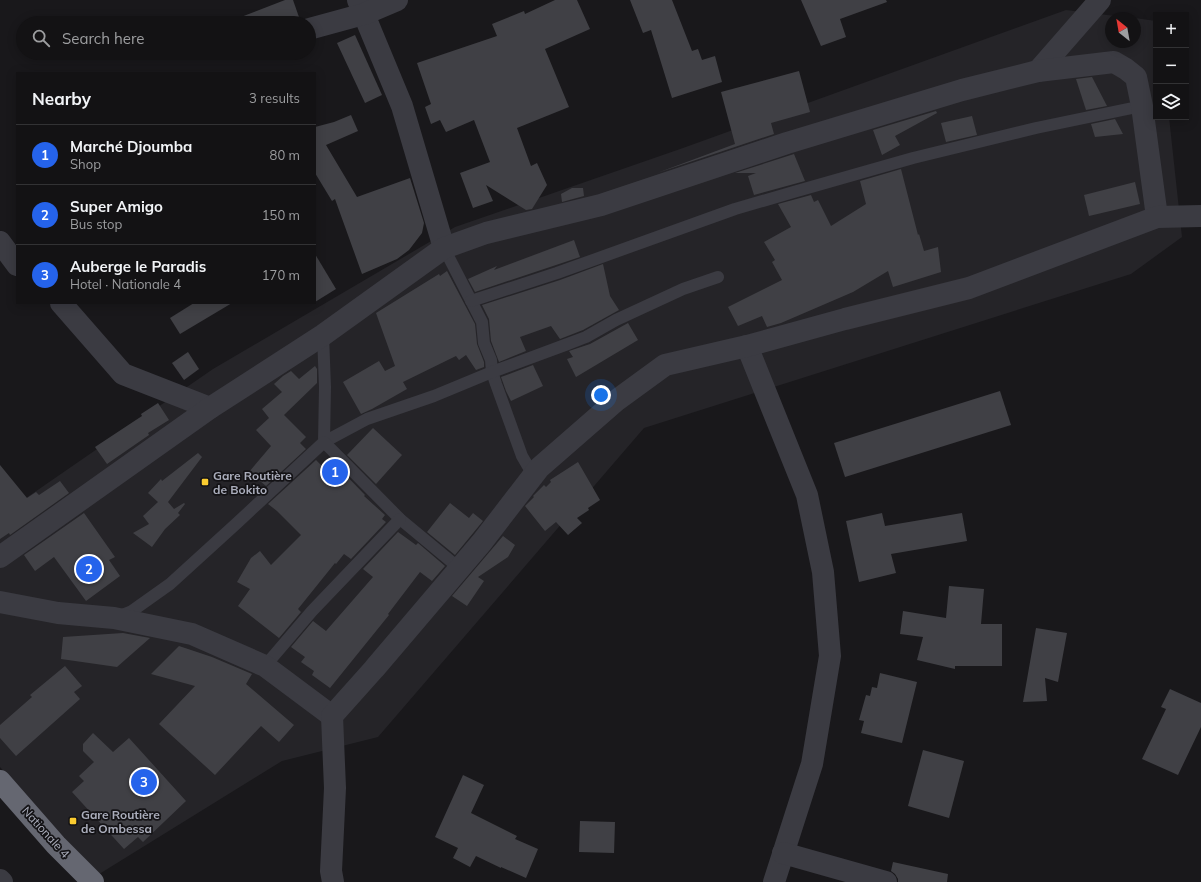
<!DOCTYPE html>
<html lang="en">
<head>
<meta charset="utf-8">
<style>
  body { margin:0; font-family:Mulish,sans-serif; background:#202022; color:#f1f3f6 }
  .controls { position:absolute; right:12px; top:12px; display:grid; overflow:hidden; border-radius:0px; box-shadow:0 2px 10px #0003 }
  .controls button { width:36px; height:36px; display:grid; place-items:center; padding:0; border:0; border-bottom:1px solid #323234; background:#131214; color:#f1f3f6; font:20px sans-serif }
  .compass { position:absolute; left:1105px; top:12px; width:36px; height:36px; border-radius:50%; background:#131214; box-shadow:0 2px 10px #0003; rotate:329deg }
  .you { position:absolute; left:601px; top:395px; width:14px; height:14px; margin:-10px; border:3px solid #fff; border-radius:50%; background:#1a73e8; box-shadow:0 0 0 6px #1a73e833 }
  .badge { display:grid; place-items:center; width:26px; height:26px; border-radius:50%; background:#2563eb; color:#fff; font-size:13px; font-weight:700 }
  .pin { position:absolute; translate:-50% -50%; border:2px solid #fff; box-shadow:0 1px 4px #0006 }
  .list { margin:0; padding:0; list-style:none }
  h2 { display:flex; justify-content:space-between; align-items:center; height:52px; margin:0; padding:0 16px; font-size:17px }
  h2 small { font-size:13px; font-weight:400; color:#9d9ea0 }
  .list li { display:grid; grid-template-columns:26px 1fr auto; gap:12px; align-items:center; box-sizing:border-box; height:60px; padding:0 16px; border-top:1px solid #323234 }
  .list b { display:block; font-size:15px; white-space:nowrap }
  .list p { margin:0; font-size:13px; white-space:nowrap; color:#9d9ea0 }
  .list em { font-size:13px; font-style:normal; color:#9d9ea0 }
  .icon { flex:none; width:22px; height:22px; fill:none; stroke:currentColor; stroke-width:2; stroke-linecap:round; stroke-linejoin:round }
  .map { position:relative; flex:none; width:1201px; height:882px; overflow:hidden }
  .search { position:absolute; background:#131214; box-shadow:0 2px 10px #0003; left:16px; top:16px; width:300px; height:44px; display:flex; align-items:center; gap:10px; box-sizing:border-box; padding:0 14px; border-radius:22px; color:#9d9ea0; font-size:15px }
  .panel { position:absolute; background:#131214; box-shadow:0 2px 10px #0003; left:16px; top:72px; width:300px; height:232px; border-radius:0px }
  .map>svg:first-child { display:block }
  .built { fill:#252428 }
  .building { fill:#404045 }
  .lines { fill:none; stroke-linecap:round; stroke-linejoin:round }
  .lane { stroke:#3b3b42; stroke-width:12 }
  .street { stroke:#3b3b42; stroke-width:22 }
  .highway { stroke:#656771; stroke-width:22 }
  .poi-dot { fill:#fbcc30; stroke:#141316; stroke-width:1.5 }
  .labels { text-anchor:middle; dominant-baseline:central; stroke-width:3.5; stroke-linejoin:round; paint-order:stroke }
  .poi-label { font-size:12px; font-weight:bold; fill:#aaadbb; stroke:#141316; text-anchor:start }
  .street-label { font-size:12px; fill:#aaadbb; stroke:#141316 }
</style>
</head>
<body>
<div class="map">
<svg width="1201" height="882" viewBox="0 0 1201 882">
  <rect width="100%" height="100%" fill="#19181b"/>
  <!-- built -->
  <path class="built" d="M1066 10 1132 18H1111V42H1135V18L1156 21V117H1169L1182 237 1131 274 644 428 378 737 282 761 96 876 0 767V516L213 369 455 227 683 148Z"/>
  <!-- building -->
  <g class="building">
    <path d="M285 0H293L300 20 298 23H229L228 22Z"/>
    <path d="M555 0H577L590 29 545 49 569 107 517 128 531 166 537 163 547 185 532 209 526 210 486 185 493 201 473 208 460 173 490 162 474 120 446 132 440 120 431 124 425 107 431 104 417 63 497 36 492 24 524 11 525 14Z"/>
    <path d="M630 0H672L692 51 698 49 702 60 715 56 722 82 672 98 651 30 643 33Z"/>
    <path d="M801 0H886L887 2 840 19 846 37 821 46Z"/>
    <path d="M355 35 382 95 365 103 337 43Z"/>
    <path d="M799 71 810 112 771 123 774 134 657 173 735 144 721 92Z"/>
    <path d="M1092 77 1107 106 1086 110 1076 79Z"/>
    <path d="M936 111 937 113 895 136 900 145 882 155 873 130Z"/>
    <path d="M351 115 358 131 326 145 357 197 410 178 424 223 422 233 409 250 397 259 362 274 335 199 332 201 315 173V127L334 122Z"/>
    <path d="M972 116 977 135 946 142 941 123Z"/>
    <path d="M1115 119 1123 134 1095 137 1091 124Z"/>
    <path d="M794 154 805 181 754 195 748 176 756 173H735Z"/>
    <path d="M901 169 918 235 919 234 924 251 938 247 941 272 893 287 888 271 853 292 781 323 767 327 762 316 738 326 728 307 782 280 772 262 775 260 764 242 791 227 778 204 811 195 814 202 818 200 831 226 866 204 860 181Z"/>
    <path d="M1135 182 1140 204 1089 216 1084 195Z"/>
    <path d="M572 188H583L584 196 562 202 561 194Z"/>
    <path d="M574 240 580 257 475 292 468 279 497 266 494 270Z"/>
    <path d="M315 254 336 289 315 302Z"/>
    <path d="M603 264 610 296 619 310 583 330 560 339 551 326 520 337 526 351 499 362 491 341 489 319 482 305 560 280Z"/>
    <path d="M447 271 475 324 477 344 484 362V367L476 370 466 355 459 360 456 356 403 382 407 389 372 409 361 414 343 382 379 361 385 371 395 366 376 313 439 274 440 276Z"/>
    <path d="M194 303H232L180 334 170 318Z"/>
    <path d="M628 323 638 340 576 377 567 359 573 357 569 351 590 344Z"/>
    <path d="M188 352 199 369 184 380 172 363Z"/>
    <path d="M533 365 543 386 511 401 506 391 501 377Z"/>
    <path d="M315 366 317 369V383L284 415 306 437 300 443 306 449 266 486 249 472 271 446 256 430 269 418 262 409 282 392 274 384 283 376 291 371 299 379Z"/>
    <path d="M1000 391 1011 425 845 477 834 443Z"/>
    <path d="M158 403 169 420 148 433 149 435 107 464 95 447 142 416 141 414Z"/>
    <path d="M373 428 402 455 376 484 347 455Z"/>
    <path d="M198 453 202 457 168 502 174 509 184 503 185 504 178 513 180 515 165 529 152 547 133 533 149 524 143 516 158 502 148 493 161 479 162 481Z"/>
    <path d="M316 460 330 474 337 466 365 495 364 496 385 515 382 519 386 522 351 559 344 554 336 564 335 563 298 609 301 612 279 638 238 606 250 589 237 582 251 558 260 551 271 565 301 535 277 511 268 504Z"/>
    <path d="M578 462 600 500 588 508 589 510 577 518 582 523 568 535 556 522 545 531 525 506 534 497 533 496 544 485 546 487 551 482 550 480Z"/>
    <path d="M0 465 27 498 36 492 39 495 60 481 69 493 10 535 9 533 0 539Z"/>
    <path d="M450 503 469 518 473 513 483 521 455 555 427 532Z"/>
    <path d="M84 513 115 557 109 560 120 576 86 601 54 557 35 571 24 555Z"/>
    <path d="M882 513 885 526 962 513 967 541 891 554 896 573 859 582 846 521Z"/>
    <path d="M398 532 416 545 418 543 445 566 432 581 420 572 388 614 389 615 330 688 312 675 314 671 301 662 305 657 291 647 313 621 326 631 373 577 363 569Z"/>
    <path d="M503 536 515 545 508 557 478 577 484 581 467 606 452 596Z"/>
    <path d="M949 586 984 589 981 624H1002V666H955V669L917 660 923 637 900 634 903 611 946 618Z"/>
    <path d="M1036 628 1067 633 1058 682 1045 678 1047 701 1023 702Z"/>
    <path d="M123 633 150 638 117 667 61 659 63 637Z"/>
    <path d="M179 646 212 657 252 674 246 684 294 725 279 742 261 726 215 775 159 724 195 686 151 674Z"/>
    <path d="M65 666 82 686 74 692 80 699 16 756 0 738V725L32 697 30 695Z"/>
    <path d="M880 673 917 682 902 743 861 733 864 721 859 720 866 695 870 696 872 687 877 688Z"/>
    <path d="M1170 689 1201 703V727L1178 775 1142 759 1166 709 1161 707Z"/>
    <path d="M93 733 113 752 129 738 186 801 143 842 138 837 124 849 72 792 84 781 79 776 94 762 83 751V744Z"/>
    <path d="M923 750 964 761 949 818 908 806Z"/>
    <path d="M463 775 484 785 471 813 517 836 515 839 538 849 526 878 501 867V868L476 856 470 867 453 858 458 848 435 837Z"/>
    <path d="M580 821 615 822 614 853 579 852Z"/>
    <path d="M893 862 948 874 947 882H898V879L895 874 891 871Z"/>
  </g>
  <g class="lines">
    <!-- lane -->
    <g class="lane">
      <path d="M444 248 482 322 484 343 491 360 492 372 496 384 522 456 533 475"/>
      <path d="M471 301 557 273 735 209 797 191 913 158 1036 128 1142 106"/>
      <path d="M323 335 325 387 324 442 367 419 434 396 492 372 565 345 586 337 616 320 683 289 718 277"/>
      <path d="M117 617 132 611 170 584 237 523 324 442 400 519 459 568"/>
      <path d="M265 666 312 611 400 519"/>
    </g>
    <!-- street -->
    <g class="street">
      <path d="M358 0 402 106 444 248"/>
      <path d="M309 29 364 14 397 0"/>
      <path d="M1038 71 1100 0"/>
      <path d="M0 242 17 265"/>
      <path d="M61 303 123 374 210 408"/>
      <path d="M747 346 807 495 823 572 830 656 812 764 774 882"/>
      <path d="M0 557 210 408 323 335 444 248 486 233 601 205 787 143 962 90 1038 71 1114 62 1126 69 1136 77 1142 106 1157 217"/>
      <path d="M0 602 58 613 114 618 192 634 265 666 332 716"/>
      <path d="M783 853 886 882"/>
      <path d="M0 880 2 882"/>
      <path d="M333 882 331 871 335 788 332 716 374 669 482 542 539 468 617 400 665 365 747 346 845 319 969 288 1157 217 1201 216"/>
    </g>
    <!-- highway -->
    <path class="highway" d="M0 781 56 845 93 882"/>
  </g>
  <!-- markers -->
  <g class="poi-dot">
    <rect x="201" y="478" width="8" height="8" rx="2"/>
    <rect x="69" y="817" width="8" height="8" rx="2"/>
  </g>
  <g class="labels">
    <!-- poi labels -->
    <g class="poi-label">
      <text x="213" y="475">Gare Routière<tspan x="213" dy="14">de Bokito</tspan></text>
      <text x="81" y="814">Gare Routière<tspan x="81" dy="14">de Ombessa</tspan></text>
    </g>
    <!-- street labels -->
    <g class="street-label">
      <text transform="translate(46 832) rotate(48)">Nationale 4</text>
    </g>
  </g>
</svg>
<div class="controls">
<button>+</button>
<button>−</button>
<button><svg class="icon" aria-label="layers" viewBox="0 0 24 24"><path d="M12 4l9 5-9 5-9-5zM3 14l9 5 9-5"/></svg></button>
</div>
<svg class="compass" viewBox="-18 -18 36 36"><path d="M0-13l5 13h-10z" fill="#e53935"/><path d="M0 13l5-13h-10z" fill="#9d9ea0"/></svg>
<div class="you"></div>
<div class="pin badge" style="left:335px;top:472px">1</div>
<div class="pin badge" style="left:89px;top:569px">2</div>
<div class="pin badge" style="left:144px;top:782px">3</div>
<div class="search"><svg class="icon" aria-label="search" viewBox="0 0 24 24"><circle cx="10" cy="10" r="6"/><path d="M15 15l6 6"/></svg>Search here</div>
<section class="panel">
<h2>Nearby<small>3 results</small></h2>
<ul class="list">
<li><span class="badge">1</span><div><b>Marché Djoumba</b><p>Shop</p></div><em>80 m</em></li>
<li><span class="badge">2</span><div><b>Super Amigo</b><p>Bus stop</p></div><em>150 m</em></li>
<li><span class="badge">3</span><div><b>Auberge le Paradis</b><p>Hotel · Nationale 4</p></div><em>170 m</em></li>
</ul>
</section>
</div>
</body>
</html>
